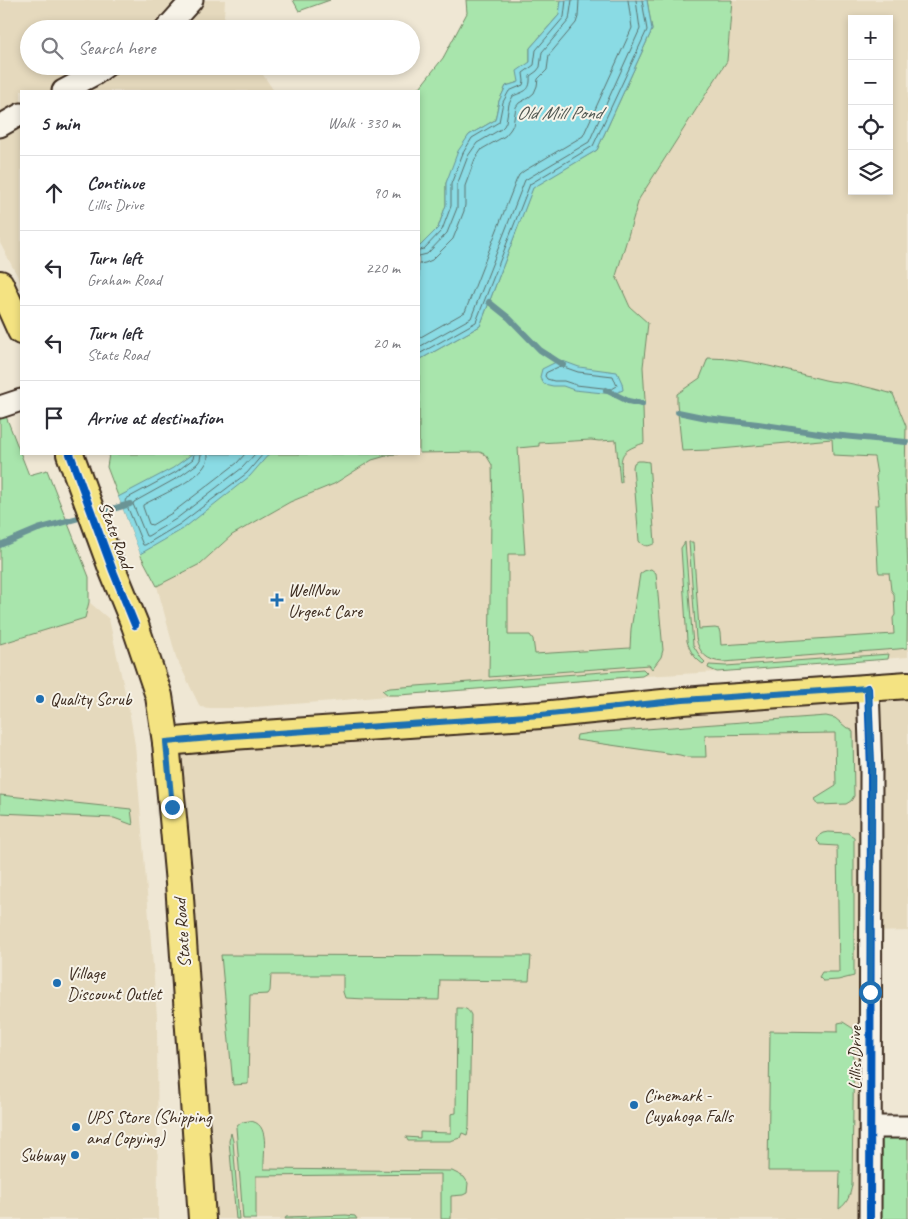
<!DOCTYPE html>
<html lang="en">
<head>
<meta charset="utf-8">
<style>
  body { margin:0; font-family:Caveat,sans-serif; background:#f7f7f7; color:#2b2b33 }
  .controls { position:absolute; right:15px; top:15px; display:grid; overflow:hidden; border-radius:0px; box-shadow:0 2px 8px #0003 }
  .controls button { width:45px; height:45px; display:grid; place-items:center; padding:0; border:0; border-bottom:1px solid #e1e1e2; background:#fff; color:#2b2b33; font:25px sans-serif }
  .stop { position:absolute; width:15px; height:15px; margin:-11px; border:4px solid #1f6fb2; border-radius:50%; background:#fff }
  .stop.end { background:#1f6fb2; border-color:#fff; box-shadow:0 1px 5px #0008 }
  .list { margin:0; padding:0; list-style:none }
  h2 { display:flex; justify-content:space-between; align-items:center; height:65px; margin:0; padding:0 20px; font-size:21px }
  h2 small { font-size:16px; font-weight:400; color:#7c7c81 }
  .list li { display:grid; grid-template-columns:32px 1fr auto; gap:15px; align-items:center; box-sizing:border-box; height:75px; padding:0 20px; border-top:1px solid #e1e1e2 }
  .list b { display:block; font-size:19px; white-space:nowrap }
  .list p { margin:0; font-size:16px; white-space:nowrap; color:#7c7c81 }
  .list em { font-size:16px; font-style:normal; color:#7c7c81 }
  .icon { flex:none; width:28px; height:28px; fill:none; stroke:currentColor; stroke-width:2; stroke-linecap:round; stroke-linejoin:round }
  .map { position:relative; flex:none; width:908px; height:1219px; overflow:hidden }
  .search { position:absolute; background:#fff; box-shadow:0 2px 8px #0003; left:20px; top:20px; width:400px; height:55px; display:flex; align-items:center; gap:12px; box-sizing:border-box; padding:0 18px; border-radius:28px; color:#7c7c81; font-size:19px }
  .panel { position:absolute; background:#fff; box-shadow:0 2px 8px #0003; left:20px; top:90px; width:400px; height:365px; border-radius:0px }
  .map>svg:first-child { display:block }
  .built { fill:#e5d9bd; fill-rule:evenodd }
  .green { fill:#a8e5ac; stroke:#728865 }
  .water { fill:#8adbe4; stroke:#6a9495 }
  .pier { fill:#efe7d4 }
  .lines { fill:none; stroke-linecap:round; stroke-linejoin:round }
  .shore { stroke:#5b716d; stroke-width:1 }
  .stream { stroke:#6a9495; stroke-width:6 }
  .minor-casing { stroke:#3b2a1e; stroke-width:25 }
  .major-casing { stroke:#3b2a1e; stroke-width:30 }
  .minor { stroke:#f7f3e8; stroke-width:21 }
  .major { stroke:#f4e382; stroke-width:26 }
  .cycleway-casing { stroke:#f7f3e8; stroke-width:11 }
  .cycleway { stroke:#0057b8; stroke-width:8 }
  .route { stroke:#1f6fb2; stroke-width:6 }
  .poi-dot { fill:#1f6fb2; stroke:#f7f3e8; stroke-width:2 }
  .labels { text-anchor:middle; dominant-baseline:central; stroke-width:4; stroke-linejoin:round; paint-order:stroke }
  .street-label { font-size:18px; fill:#3b2a1e; stroke:#f7f3e8 }
  .poi-label { font-size:18px; fill:#3b2a1e; stroke:#f7f3e8; text-anchor:start }
  .water-label { font-size:19px; font-style:italic; fill:#4f5650; stroke:#f7f3e8 }
</style>
</head>
<body>
<div class="map">
<svg width="908" height="1219" viewBox="0 0 908 1219">
  <rect width="100%" height="100%" fill="#efe7d4"/>
  <filter id="ink" filterUnits="userSpaceOnUse"><feTurbulence type="fractalNoise" baseFrequency=".02" numOctaves="2"/><feDisplacementMap in="SourceGraphic" scale="10" xChannelSelector="R" yChannelSelector="G"/><feConvolveMatrix kernelMatrix="1 2 1 2 8 2 1 2 1" color-interpolation-filters="sRGB"/></filter>
  <g filter="url(#ink)">
    <!-- built -->
    <g class="built">
      <path d="M0 0H225L224 16 232 29H29V66H257L274 91H21V283L0 243Z"/>
      <path d="M732 0H908V657L717 672 645 676 552 684 376 697 333 701 240 708H210L200 707 176 657 157 586 200 564 232 535 290 502 334 484 382 454H419V430L637 426 643 407V367L648 323 630 307 616 277 639 199 727 61ZM852 19H889V191H852Z"/>
      <path d="M89 602 109 619 130 715 135 745 157 1016 158 1219H0V644L84 618Z"/>
      <path d="M908 685V931L871 932 870 1219H202L166 742Z"/>
    </g>
    <!-- green -->
    <g class="green">
      <path d="M293 0H330L299 11Z"/>
      <path d="M466 0H561L559 15 530 48V62L520 82 506 86 499 101 495 120 469 135 446 183V205L438 228 419 247V91H417L443 58 467 13Z"/>
      <path d="M647 0H732L727 61 639 199 616 276 630 307 648 323 643 367 645 400 643 407 644 443C617 452 621 456 622 482L620 483 616 440 599 441 591 440 539 443V446L518 448 525 554H508V635H530L533 639 535 654 630 648 631 629 640 574 644 571 651 569 656 573 663 650 661 657 652 669 649 665 489 677 491 516 493 511 492 465 486 455 480 452 419 453V360L480 326 533 187 597 150 652 30Z"/>
      <path d="M708 358C748 358 787 371 825 380 833 382 841 382 848 383 864 386 879 390 893 394L906 426 905 475 908 575 907 648 898 649 723 662C707 661 699 653 696 638L689 542H693L699 629 715 628 719 629 720 633 721 645 894 634 893 618 895 615 894 594 891 590 889 573H879L878 569 875 505H879L876 476 877 475 874 457 833 455 832 439 709 450 682 451 677 403V394L700 378Z"/>
      <path d="M0 401 29 475 47 470 89 577V602L85 618 0 644Z"/>
      <path d="M109 454H398H393L372 460 334 484 290 502 232 535 200 564 157 586 140 554 107 467Z"/>
      <path d="M637 461H643L649 462 655 543C649 547 643 547 639 541L633 467 634 463Z"/>
      <path d="M685 542 693 645 701 658 705 662 703 664C694 658 690 651 687 641L681 548Z"/>
      <path d="M889 654 888 659 717 672 708 668 709 665 726 666Z"/>
      <path d="M643 669 647 673 642 676 400 695H388L382 690 390 688Z"/>
      <path d="M826 716 835 718 847 728H850L853 732 854 796 851 801 846 804 818 805 815 799 836 786 835 733 705 735 706 757H687L680 755 576 740 577 735 590 733Z"/>
      <path d="M0 795 131 809 133 825 114 818 0 813Z"/>
      <path d="M828 832 848 833 854 837V976L838 980 823 981 819 977 822 972H839L837 846 821 845 817 841 818 836 823 833Z"/>
      <path d="M221 955 531 956 529 981 440 980 439 1000 366 999 345 998 343 992V975H271L270 991 268 994 250 995 248 1084 233 1085Z"/>
      <path d="M457 1008C464 1008 468 1008 471 1015L469 1127 467 1135 462 1133 460 1138 450 1141H408L406 1137 420 1138V1132L451 1133V1114L456 1113Z"/>
      <path d="M843 1022 854 1029 852 1185C850 1195 848 1203 839 1209L840 1171H768L770 1031 838 1032V1023Z"/>
      <path d="M249 1121C271 1122 263 1153 264 1169L452 1171 464 1177 468 1183 467 1193 463 1195 451 1196V1219H441V1174L256 1176V1219H243L236 1127 242 1122Z"/>
      <rect x="871" y="1127" width="37" height="92"/>
      <path d="M231 1133 233 1141 239 1219H236L229 1141Z"/>
      <path d="M346 1215 355 1216 357 1219H285L286 1217Z"/>
    </g>
    <!-- water -->
    <g class="water">
      <path d="M561 0H647L652 30 597 150 533 188 480 326 419 360V247L438 228 446 205V183L458 151 469 135 495 120 499 101 506 86 519 82 517 71 530 62V48L559 15Z"/>
      <path d="M560 360 579 367 617 372 622 383 623 390 613 394 574 390 563 386H553L544 384 540 377 542 369Z"/>
      <path d="M192 454H269L250 476 183 529 140 554 118 497 173 468Z"/>
    </g>
    <!-- pier -->
    <path class="pier" d="M117 495V494L141 556 138 554 116 498Z"/>
    <g class="lines">
      <!-- shore -->
      <g class="shore">
        <path d="M419 250 424 249 442 230 451 206V184L463 153 472 138 499 122 503 102 509 91 523 85 524 81 523 73 534 65 536 50 564 17 566 0"/>
        <path d="M419 256 427 254 447 233 457 208V185L468 156 477 143 501 129 504 126 506 122 509 104 513 96C525 91 531 91 530 76L537 71 540 67 542 52 569 20 572 0"/>
        <path d="M419 264 425 263 432 260 453 239 464 211 465 205V186L475 159 482 149 505 136 510 130 513 125 516 107 519 103 528 98 534 93 537 86 538 79 547 70 549 55 576 23 578 17 579 0"/>
        <path d="M419 338 465 312 516 181 519 175 524 171 583 136 632 28 628 0"/>
        <path d="M419 347 471 318 525 180 589 142 640 29 636 0"/>
        <path d="M419 354 476 322 530 184 593 146 647 30 642 0"/>
        <path d="M561 366 578 372 613 376 617 386 612 389 576 385 564 381H554L547 379 545 376 546 373Z"/>
        <path d="M194 454 193 459 176 472 126 499 125 501 143 545H145L180 524 247 473 263 454"/>
        <path d="M201 454 200 460 197 464 179 477 134 502 133 504 146 536H148L176 519 242 468 255 454"/>
        <path d="M208 454C208 458 208 461 205 465 196 481 159 496 143 505V507L149 524 152 525 172 513 237 463 245 454"/>
      </g>
      <!-- stream -->
      <g class="stream">
        <path d="M489 302 509 318 540 350 563 365"/>
        <path d="M606 390 628 401 642 404"/>
        <path d="M678 412 707 418 758 424 832 435 906 442"/>
        <path d="M98 513 130 504"/>
        <path d="M0 545 38 529 86 516"/>
      </g>
      <!-- minor casing -->
      <g class="minor-casing">
        <g id="minor">
          <path d="M166 29 192 0"/>
          <path d="M63 91 95 74 106 66"/>
          <path d="M0 126 21 114"/>
          <path d="M0 407 21 400"/>
          <path d="M868 688 871 770 870 1219"/>
          <path d="M871 1127H908"/>
        </g>
      </g>
      <!-- major casing -->
      <g class="major-casing">
        <g id="major">
          <path d="M0 284 21 331"/>
          <path d="M70 454 113 571 135 625 159 696 166 742 179 883 202 1219"/>
          <path d="M166 742 232 736 541 715 683 701 908 685"/>
        </g>
      </g>
      <!-- minor -->
      <use href="#minor" class="minor"/>
      <!-- major -->
      <use href="#major" class="major"/>
      <!-- cycleway casing -->
      <g class="cycleway-casing">
        <g id="cycleway">
          <path d="M70 454 113 571 135 625"/>
          <path d="M868 688 871 770 870 1219"/>
        </g>
      </g>
      <!-- cycleway -->
      <use href="#cycleway" class="cycleway"/>
    </g>
  </g>
  <g class="lines" filter="url(#ink)">
    <!-- route -->
    <path class="route" d="M172 807 166 742 232 736 541 715 683 700 868 688 872 770 870 992"/>
  </g>
  <!-- markers -->
  <g class="poi-dot">
    <path d="M274.5 592.5h5v5h5v5h-5v5h-5v-5h-5v-5h5z"/>
    <circle cx="40" cy="699" r="5"/>
    <circle cx="57" cy="983" r="5"/>
    <circle cx="634" cy="1105" r="5"/>
    <circle cx="76" cy="1127" r="5"/>
    <circle cx="75" cy="1155" r="5"/>
  </g>
  <g class="labels">
    <!-- street labels -->
    <g class="street-label">
      <text transform="translate(116 535) rotate(70)">State Road</text>
      <text transform="translate(182 933) rotate(-94)">State Road</text>
      <text transform="translate(855 1058) rotate(-90)">Lillis Drive</text>
    </g>
    <!-- poi labels -->
    <g class="poi-label">
      <text x="288" y="590">WellNow<tspan x="288" dy="21">Urgent Care</tspan></text>
      <text x="50" y="699">Quality Scrub</text>
      <text x="67" y="973">Village<tspan x="67" dy="21">Discount Outlet</tspan></text>
      <text x="644" y="1095">Cinemark -<tspan x="644" dy="21">Cuyahoga Falls</tspan></text>
      <text x="86" y="1117">UPS Store (Shipping<tspan x="86" dy="21">and Copying)</tspan></text>
      <text x="65" y="1155" text-anchor="end">Subway</text>
    </g>
    <!-- water labels -->
    <g class="water-label">
      <text x="559" y="113">Old Mill Pond</text>
    </g>
  </g>
</svg>
<div class="controls">
<button>+</button>
<button>−</button>
<button><svg class="icon" aria-label="locate" viewBox="0 0 24 24"><circle cx="12" cy="12" r="6"/><path d="M12 2v4M12 18v4M2 12h4M18 12h4"/></svg></button>
<button><svg class="icon" aria-label="layers" viewBox="0 0 24 24"><path d="M12 4l9 5-9 5-9-5zM3 14l9 5 9-5"/></svg></button>
</div>
<div class="stop" style="left:870px;top:992px"></div>
<div class="stop end" style="left:172px;top:807px"></div>
<div class="search"><svg class="icon" aria-label="search" viewBox="0 0 24 24"><circle cx="10" cy="10" r="6"/><path d="M15 15l6 6"/></svg>Search here</div>
<section class="panel">
<h2>5 min<small>Walk · 330 m</small></h2>
<ul class="list">
<li><svg class="icon" aria-label="ahead" viewBox="0 0 24 24"><path d="M12 20V5M6 11l6-6 6 6"/></svg><div><b>Continue</b><p>Lillis Drive</p></div><em>90 m</em></li>
<li><svg class="icon" aria-label="left" viewBox="0 0 24 24"><path d="M17 20v-9H6M10 6l-5 5 5 5"/></svg><div><b>Turn left</b><p>Graham Road</p></div><em>220 m</em></li>
<li><svg class="icon" aria-label="left" viewBox="0 0 24 24"><path d="M17 20v-9H6M10 6l-5 5 5 5"/></svg><div><b>Turn left</b><p>State Road</p></div><em>20 m</em></li>
<li><svg class="icon" aria-label="arrive" viewBox="0 0 24 24"><path d="M6 21V4h12l-3 4 3 4H6"/></svg><div><b>Arrive at destination</b></div></li>
</ul>
</section>
</div>
</body>
</html>
